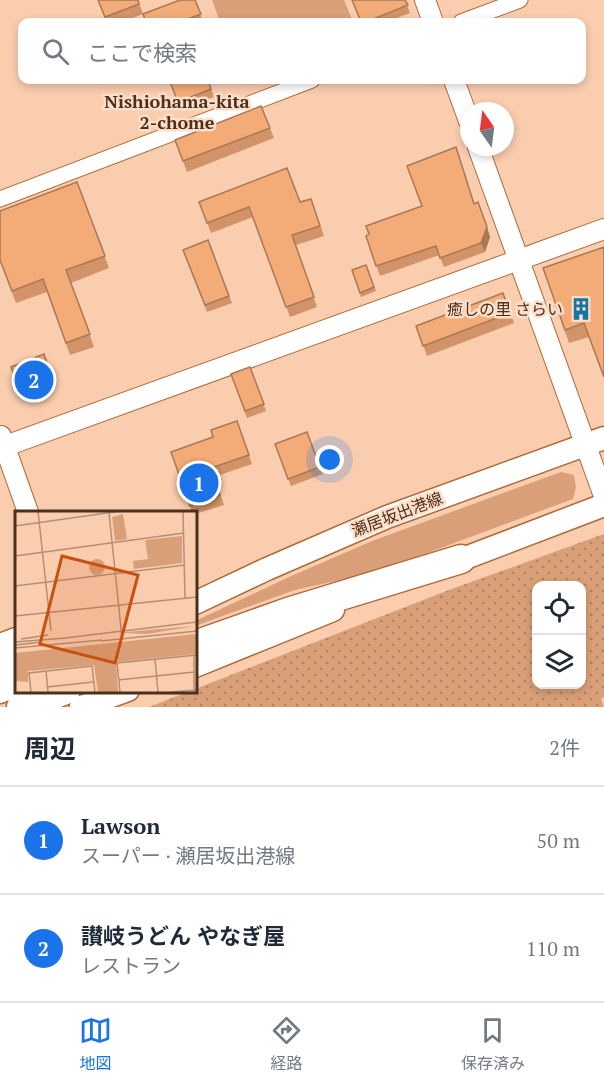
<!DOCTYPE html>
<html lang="ja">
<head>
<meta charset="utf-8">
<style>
  body { margin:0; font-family:"PT Serif","Noto Sans JP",serif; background:#f6f6f7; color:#1f2937 }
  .controls { position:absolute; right:18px; bottom:18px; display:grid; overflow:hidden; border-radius:12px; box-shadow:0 3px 9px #0003 }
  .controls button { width:54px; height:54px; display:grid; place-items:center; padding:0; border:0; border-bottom:2px solid #e0e1e3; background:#fff; color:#1f2937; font:30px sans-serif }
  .compass { position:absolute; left:460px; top:102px; width:54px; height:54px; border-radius:50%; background:#fff; box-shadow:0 3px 9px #0003; rotate:346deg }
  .you { position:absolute; left:330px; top:460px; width:21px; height:21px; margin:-15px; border:4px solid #fff; border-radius:50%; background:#1a73e8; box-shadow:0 0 0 9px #1a73e833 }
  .badge { display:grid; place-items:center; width:39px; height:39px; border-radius:50%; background:#1a73e8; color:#fff; font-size:20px; font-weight:700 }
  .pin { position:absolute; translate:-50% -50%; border:3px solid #fff; box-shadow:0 2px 6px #0006 }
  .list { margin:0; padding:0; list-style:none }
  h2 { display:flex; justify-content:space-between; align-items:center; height:78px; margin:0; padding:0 24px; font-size:26px }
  h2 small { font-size:20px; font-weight:400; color:#747a83 }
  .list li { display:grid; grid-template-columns:39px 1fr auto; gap:18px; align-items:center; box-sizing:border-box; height:108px; padding:0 24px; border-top:2px solid #e0e1e3 }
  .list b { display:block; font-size:22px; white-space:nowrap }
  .list p { margin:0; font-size:20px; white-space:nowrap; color:#747a83 }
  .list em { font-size:20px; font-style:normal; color:#747a83 }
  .icon { flex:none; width:33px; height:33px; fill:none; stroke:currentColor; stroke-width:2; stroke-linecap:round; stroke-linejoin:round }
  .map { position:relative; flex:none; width:604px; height:707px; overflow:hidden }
  .search { position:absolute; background:#fff; box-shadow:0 3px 9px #0003; left:18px; right:18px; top:18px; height:66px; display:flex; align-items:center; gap:15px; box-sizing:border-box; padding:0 21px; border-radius:12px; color:#747a83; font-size:22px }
  .sheet { height:294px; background:#fff }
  nav { display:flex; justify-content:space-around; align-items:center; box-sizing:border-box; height:84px; border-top:2px solid #e0e1e3; background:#fff; font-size:16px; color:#747a83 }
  nav a { display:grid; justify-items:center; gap:3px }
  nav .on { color:#1a73e8 }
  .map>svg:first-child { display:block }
  .grass { fill:#d99f78 }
  .park { fill:url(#park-dots); fill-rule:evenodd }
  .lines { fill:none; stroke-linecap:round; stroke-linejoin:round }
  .minor-casing { stroke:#ae6a38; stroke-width:17 }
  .tertiary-casing { stroke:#ae6a38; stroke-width:22 }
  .secondary-casing { stroke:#ae6a38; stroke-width:25 }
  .motorway-casing { stroke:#ae6a38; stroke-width:31 }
  .minor { stroke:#fff; stroke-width:15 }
  .tertiary { stroke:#fff; stroke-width:20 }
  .secondary { stroke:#fff; stroke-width:22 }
  .motorway { stroke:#fff; stroke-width:28 }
  .wall { fill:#d19367 }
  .shaded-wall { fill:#aa7854 }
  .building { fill:#f3ab78; stroke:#aa7854; stroke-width:1.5 }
  .labels { text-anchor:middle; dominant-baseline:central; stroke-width:5; stroke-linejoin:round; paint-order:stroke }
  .poi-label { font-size:16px; fill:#4d301b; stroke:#fcdeca; text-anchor:end }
  .street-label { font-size:16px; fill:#4d301b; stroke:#fcdeca }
  .neighbourhood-label { font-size:18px; font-weight:bold; fill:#4d301b; stroke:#fcdeca }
  .inset-road { fill:none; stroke:#b58e74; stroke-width:1.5 }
  .view { fill:#c9510f; fill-opacity:0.15; stroke:#c9510f; stroke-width:3 }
  .inset-edge { fill:none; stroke:#4d301b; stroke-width:3 }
</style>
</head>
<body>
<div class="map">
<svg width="604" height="707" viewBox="0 0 604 707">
  <defs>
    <pattern id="park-dots" width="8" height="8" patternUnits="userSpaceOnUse" patternTransform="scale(1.5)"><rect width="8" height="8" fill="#d99f78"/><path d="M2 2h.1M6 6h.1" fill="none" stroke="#b28262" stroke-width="1.8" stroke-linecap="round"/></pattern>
  </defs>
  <rect width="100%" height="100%" fill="#facdaf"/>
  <!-- grass -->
  <g class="grass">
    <path d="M212 0H344L353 22H220Z"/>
    <path d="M561 472 574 475 576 487 573 499 376 572 295 590 195 626V621L289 577 372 541Z"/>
  </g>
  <!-- park -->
  <path class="park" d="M604 534V697L601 699 604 707H149L449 590ZM536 586H582V684H536Z"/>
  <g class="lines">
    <!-- minor casing -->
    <g class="minor-casing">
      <g id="minor">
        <path d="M461 22 520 0"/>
        <path d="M0 199 312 80"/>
      </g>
    </g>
    <!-- tertiary casing -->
    <g class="tertiary-casing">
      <g id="tertiary">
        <path d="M425 0 433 22"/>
        <path d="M454 80 469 121"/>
        <path d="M478 147 604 496"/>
        <path d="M1 436 28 512"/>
        <path d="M0 448 604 229"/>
      </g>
    </g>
    <!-- secondary casing -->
    <g class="secondary-casing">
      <g id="secondary">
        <path d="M447 565 604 505"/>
        <path d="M195 603 267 569 387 517 604 438"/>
        <path d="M0 645 16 639"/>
        <path d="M195 666 333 610"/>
        <path d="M0 692 16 685"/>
        <path d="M81 707 128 690"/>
      </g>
    </g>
    <!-- motorway casing -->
    <g class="motorway-casing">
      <g id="motorway">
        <path d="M195 645 288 612 461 559"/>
        <path d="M0 666 16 661"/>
        <path d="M21 707 66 690"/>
      </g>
    </g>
    <!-- minor -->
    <use href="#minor" class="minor"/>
    <!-- tertiary -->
    <use href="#tertiary" class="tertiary"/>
    <!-- secondary -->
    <use href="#secondary" class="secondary"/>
    <!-- motorway -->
    <use href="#motorway" class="motorway"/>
  </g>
  <!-- wall -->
  <g class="wall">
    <path d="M98 0H138L143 14 122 22H107Z"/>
    <path d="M195 0 203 22H146Z"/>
    <path d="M405 0 410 13 386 22H361Z"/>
    <path d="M208 80 214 97 180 109 170 82Z"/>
    <path d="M261 106 274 138 187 172 175 140Z"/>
    <path d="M456 147 474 203 478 202 490 237 485 252 444 267 439 255 380 276 366 236 422 206Z"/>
    <path d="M77 182 109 268 71 283 94 347 70 355 47 292 16 303 0 261Z"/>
    <path d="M311 199 324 236 296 245 317 307 290 317 253 217 211 233 199 202H300Z"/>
    <path d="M208 240 232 303 207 312 183 250Z"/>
    <path d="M604 247V378L589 337 569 343 543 268Z"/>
    <path d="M366 265 376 291 361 297 352 270Z"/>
    <path d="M503 293 514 323 427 356 416 326Z"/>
    <path d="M44 354 55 386 22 398 11 367Z"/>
    <path d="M250 367 266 411 247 418 231 374Z"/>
    <path d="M237 421 252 464 214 477 224 505 195 514V512H192L171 452 213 437Z"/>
    <path d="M307 432 323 474 291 486 275 444Z"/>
  </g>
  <!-- shaded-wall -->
  <path class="shaded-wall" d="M487 227 490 237 485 252 481 243Z"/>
  <!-- building -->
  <g class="building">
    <path d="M98 0H138L139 4 105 17Z"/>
    <path d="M180 0H195L201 14 180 22H146L143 14Z"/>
    <path d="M352 0H405L408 5 366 22H361Z"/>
    <path d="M176 80H208L211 89 178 102 170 82Z"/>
    <path d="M261 106 270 128 183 161 175 140Z"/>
    <path d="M456 147 474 204 478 202 487 227 481 243 440 258 436 246 376 266 366 236 369 234 366 226 422 206 407 166Z"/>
    <path d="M287 168 300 202 311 199 320 226 292 235 314 297 286 307 249 207 207 223 199 202Z"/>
    <path d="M77 182 105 256 66 270 90 334 66 343 43 279 12 291 0 260V211Z"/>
    <path d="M208 240 229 296 205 305 183 250Z"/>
    <path d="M604 247V377L584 323 565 330 543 268Z"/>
    <path d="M366 265 374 287 360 293 352 270Z"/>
    <path d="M503 293 510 313 423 346 416 326Z"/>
    <path d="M44 354 52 378 20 391 11 367Z"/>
    <path d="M250 367 264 404 245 411 231 374Z"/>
    <path d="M237 421 249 455 211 468 220 495 190 506 171 452 213 437 211 430Z"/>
    <path d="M307 432 320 467 288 479 275 444Z"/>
  </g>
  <!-- icons -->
  <defs>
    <g id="building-bare" transform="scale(1.8)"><path d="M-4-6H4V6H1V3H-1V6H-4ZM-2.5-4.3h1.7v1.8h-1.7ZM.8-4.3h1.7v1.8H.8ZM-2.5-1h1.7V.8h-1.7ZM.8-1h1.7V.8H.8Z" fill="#1576a3" stroke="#fcdeca" stroke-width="2.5" paint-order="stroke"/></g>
  </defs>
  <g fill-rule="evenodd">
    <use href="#building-bare" x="581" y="309"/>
  </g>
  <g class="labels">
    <!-- poi labels -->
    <g class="poi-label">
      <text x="563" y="309">癒しの里 さらい</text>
    </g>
    <!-- street labels -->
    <g class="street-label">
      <text transform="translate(397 514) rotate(-21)">瀬居坂出港線</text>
    </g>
    <!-- neighbourhood labels -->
    <g class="neighbourhood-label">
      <text x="177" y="101">Nishiohama-kita<tspan x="177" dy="21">2-chome</tspan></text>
    </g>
  </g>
  <!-- overview -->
  <g transform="translate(15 511)">
    <rect width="182" height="182" fill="#facdaf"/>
    <path d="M108 3 112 28 100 30 97 6ZM74 56a8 8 0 1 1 16 0a8 8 0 1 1-16 0ZM181 115 132 123 109 122 110 121Z" fill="#d99f78"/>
    <path d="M167 25V52L119 58 118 50 133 48 130 29ZM181 123V143L101 151 103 181H83L79 154 13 160V171L0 170V142Z" fill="#d99f78"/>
    <path class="inset-road" d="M23 0 36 120M168 0 170 87M94 2 107 127M0 15 106 0M0 45 169 22M0 75 170 54M0 105 182 86M50 127 182 111M6 128 33 124M86 130 182 120M0 131 51 127M0 134 27 131M0 137 87 129M179 144V181M140 148 143 181M31 160 33 181M103 169 179 161M32 176 78 171M16 181 14 162 77 155 80 181M105 181 102 152 182 144M156 181 182 179"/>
    <path class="view" d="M47 45 123 64 100 152 25 133Z"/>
    <rect width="182" height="182" class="inset-edge"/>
  </g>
</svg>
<div class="controls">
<button><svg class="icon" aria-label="locate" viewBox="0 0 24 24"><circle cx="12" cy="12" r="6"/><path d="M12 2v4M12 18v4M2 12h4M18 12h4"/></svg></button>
<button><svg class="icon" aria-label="layers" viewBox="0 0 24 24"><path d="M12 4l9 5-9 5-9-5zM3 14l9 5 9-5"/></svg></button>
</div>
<svg class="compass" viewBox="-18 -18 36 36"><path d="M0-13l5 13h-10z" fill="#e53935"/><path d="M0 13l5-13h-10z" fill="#747a83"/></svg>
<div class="you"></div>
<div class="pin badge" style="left:199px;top:483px">1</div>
<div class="pin badge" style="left:34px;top:380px">2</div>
<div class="search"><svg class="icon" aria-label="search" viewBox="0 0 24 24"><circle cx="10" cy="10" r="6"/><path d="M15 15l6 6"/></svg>ここで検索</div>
</div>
<section class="sheet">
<h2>周辺<small>2件</small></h2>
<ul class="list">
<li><span class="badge">1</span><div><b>Lawson</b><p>スーパー · 瀬居坂出港線</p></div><em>50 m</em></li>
<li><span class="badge">2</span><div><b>讃岐うどん やなぎ屋</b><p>レストラン</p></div><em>110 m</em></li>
</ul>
</section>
<nav>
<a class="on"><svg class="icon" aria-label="map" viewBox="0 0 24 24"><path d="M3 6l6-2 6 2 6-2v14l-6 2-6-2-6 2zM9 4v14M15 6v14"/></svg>地図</a>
<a><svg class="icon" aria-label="directions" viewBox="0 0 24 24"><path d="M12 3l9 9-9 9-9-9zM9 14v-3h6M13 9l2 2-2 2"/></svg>経路</a>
<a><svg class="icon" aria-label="saved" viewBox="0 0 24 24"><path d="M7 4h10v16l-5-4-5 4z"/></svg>保存済み</a>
</nav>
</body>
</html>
